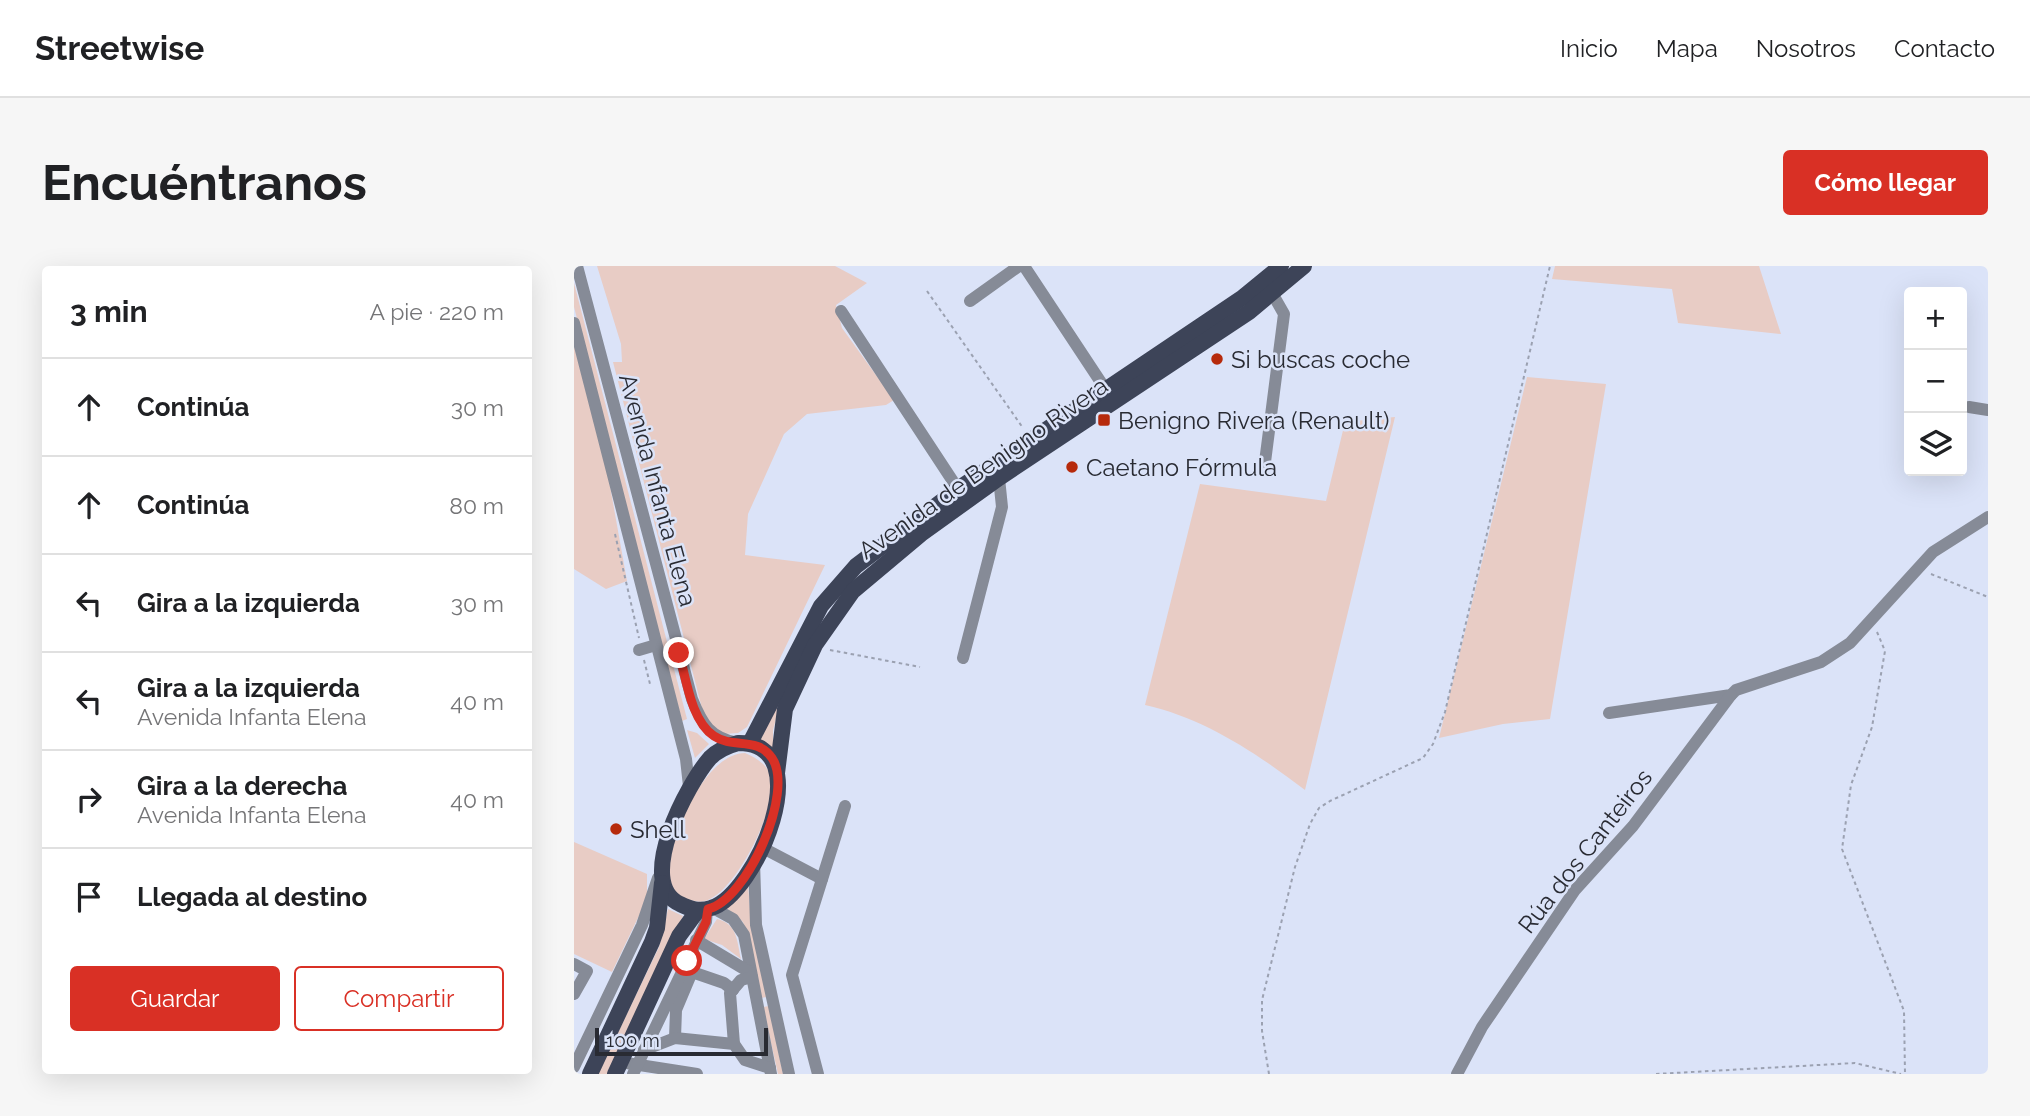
<!DOCTYPE html>
<html lang="es">
<head>
<meta charset="utf-8">
<style>
  body { margin:0; font-family:Raleway,sans-serif; background:#f6f6f6; color:#202124 }
  .controls { position:absolute; right:21px; top:21px; display:grid; overflow:hidden; border-radius:7px; box-shadow:0 7px 28px #0002 }
  .controls button { width:63px; height:63px; display:grid; place-items:center; padding:0; border:0; border-bottom:2px solid #e0e0e0; background:#fff; color:#202124; font:35px sans-serif }
  .scale { position:absolute; left:21px; bottom:18px; width:173px; box-sizing:border-box; padding-left:7px; border:4px solid #292b33; border-top:0; font-size:19px; line-height:24px; white-space:nowrap; color:#292b33; -webkit-text-stroke:5px #dbe3f8; paint-order:stroke }
  .stop { position:absolute; width:21px; height:21px; margin:-16px; border:5px solid #d93025; border-radius:50%; background:#fff }
  .stop.end { background:#d93025; border-color:#fff; box-shadow:0 2px 7px #0008 }
  .list { margin:0; padding:0; list-style:none }
  h2 { display:flex; justify-content:space-between; align-items:center; height:91px; margin:0; padding:0 28px; font-size:30px }
  h2 small { font-size:23px; font-weight:400; color:#757577 }
  .list li { display:grid; grid-template-columns:46px 1fr auto; gap:21px; align-items:center; box-sizing:border-box; height:98px; padding:0 28px; border-top:2px solid #e0e0e0 }
  .list b { display:block; font-size:26px; white-space:nowrap }
  .list p { margin:0; font-size:23px; white-space:nowrap; color:#757577 }
  .list em { font-size:23px; font-style:normal; color:#757577 }
  .actions { display:flex; gap:14px; padding:21px 28px }
  .actions a { flex:1; padding:16px 0; border:2px solid #d93025; border-radius:7px; text-align:center; font-size:24px; color:#d93025 }
  .actions .main { background:#d93025; color:#fff }
  .icon { flex:none; width:38px; height:38px; fill:none; stroke:currentColor; stroke-width:2; stroke-linecap:round; stroke-linejoin:round }
  .map { position:relative; flex:none; width:1414px; height:808px; overflow:hidden; border-radius:7px }
  header { display:flex; align-items:center; gap:42px; box-sizing:border-box; height:98px; padding:0 35px; background:#fff; border-bottom:2px solid #e0e0e0 }
  header strong { font-size:33px }
  nav { display:flex; gap:38px; margin-inline-start:auto; font-size:24px }
  .intro { display:flex; align-items:center; justify-content:space-between; box-sizing:border-box; height:168px; padding:0 42px }
  h1 { margin:0; font-size:49px }
  .button { padding:18px 32px; border-radius:7px; background:#d93025; color:#fff; font-size:24px; font-weight:700 }
  main { display:flex; gap:42px; padding:0 42px }
  aside { flex:1; background:#fff; border-radius:7px; box-shadow:0 7px 28px #0002 }
  .map>svg:first-child { display:block }
  .green { fill:#e8ccc5 }
  .lines { fill:none; stroke-linecap:round; stroke-linejoin:round }
  .path { stroke:#9ba1b1; stroke-width:2; stroke-dasharray:3.5 3.5; stroke-linecap:butt }
  .minor { stroke:#868b97; stroke-width:12 }
  .major { stroke:#3d4458; stroke-width:16 }
  .route { stroke:#d93025; stroke-width:9 }
  .poi-dot { fill:#b62a0c; stroke:#dbe3f8; stroke-width:2.5 }
  .labels { text-anchor:middle; dominant-baseline:central; stroke-width:5; stroke-linejoin:round; paint-order:stroke }
  .poi-label { font-size:24px; fill:#292b33; stroke:#dbe3f8; text-anchor:start }
  .street-label { font-size:24px; fill:#292b33; stroke:#dbe3f8 }
</style>
</head>
<body>
<header>
<strong>Streetwise</strong>
<nav><a>Inicio</a><a>Mapa</a><a>Nosotros</a><a>Contacto</a></nav>
</header>
<div class="intro"><h1>Encuéntranos</h1><a class="button">Cómo llegar</a></div>
<main>
<aside>
<h2>3 min<small>A pie · 220 m</small></h2>
<ul class="list">
<li><svg class="icon" aria-label="ahead" viewBox="0 0 24 24"><path d="M12 20V5M6 11l6-6 6 6"/></svg><div><b>Continúa</b></div><em>30 m</em></li>
<li><svg class="icon" aria-label="ahead" viewBox="0 0 24 24"><path d="M12 20V5M6 11l6-6 6 6"/></svg><div><b>Continúa</b></div><em>80 m</em></li>
<li><svg class="icon" aria-label="left" viewBox="0 0 24 24"><path d="M17 20v-9H6M10 6l-5 5 5 5"/></svg><div><b>Gira a la izquierda</b></div><em>30 m</em></li>
<li><svg class="icon" aria-label="left" viewBox="0 0 24 24"><path d="M17 20v-9H6M10 6l-5 5 5 5"/></svg><div><b>Gira a la izquierda</b><p>Avenida Infanta Elena</p></div><em>40 m</em></li>
<li><svg class="icon" aria-label="right" viewBox="0 0 24 24"><path d="M7 20v-9h11M14 6l5 5-5 5"/></svg><div><b>Gira a la derecha</b><p>Avenida Infanta Elena</p></div><em>40 m</em></li>
<li><svg class="icon" aria-label="arrive" viewBox="0 0 24 24"><path d="M6 21V4h12l-3 4 3 4H6"/></svg><div><b>Llegada al destino</b></div></li>
</ul>
<div class="actions"><a class="main">Guardar</a><a>Compartir</a></div>
</aside>
<div class="map">
<svg width="1414" height="808" viewBox="0 0 1414 808">
  <rect width="100%" height="100%" fill="#dbe3f8"/>
  <!-- green -->
  <g class="green">
    <path d="M23 0H261L293 17 262 39 268 62 320 134 312 139 233 148 210 168 174 248 171 289 251 299 173 461 164 467 149 468 131 454 39 96H48L47 78Z"/>
    <path d="M981 0H1185L1207 68 1104 57 1098 23 978 13Z"/>
    <path d="M0 17 113 453 108 455 0 41Z"/>
    <path d="M0 79 34 209 53 315 32 323 0 303Z"/>
    <path d="M953 111 1032 118 976 453 929 458 865 472Z"/>
    <path d="M821 151 731 524C684 488 630 452 571 439L626 218 752 235 771 156Z"/>
    <path d="M202 441 205 442 199 464V484L185 474Z"/>
    <path d="M113 464 123 467 135 478 121 492Z"/>
    <path d="M171 487C183 492 194 499 197 512 203 543 164 620 136 633 127 638 119 635 110 632 103 629 98 624 96 617 89 581 129 487 171 487Z"/>
    <path d="M0 576 73 608V633L38 706 0 688Z"/>
    <path d="M174 618 177 656 193 731 187 732 169 656 152 642Z"/>
    <path d="M94 643 109 650 34 808H24L85 681Z"/>
    <path d="M143 653C163 657 163 675 167 693L148 679 130 673Z"/>
    <path d="M195 740 209 808H204L189 741Z"/>
  </g>
  <g class="lines">
    <!-- path -->
    <g class="path">
      <path d="M353 25 449 162"/>
      <path d="M41 268 65 372"/>
      <path d="M1357 308 1414 331"/>
      <path d="M1303 366 1311 385 1307 408 1298 461 1277 519 1268 583 1330 745 1331 808"/>
      <path d="M256 384 346 401"/>
      <path d="M70 394 76 418"/>
      <path d="M695 808 688 765V734L721 601 736 558 745 542 756 535 849 492 859 478 871 446 976 0"/>
      <path d="M1082 808 1281 797 1327 808"/>
    </g>
    <!-- minor -->
    <g class="minor">
      <path d="M3 0 118 433C128 458 136 472 164 477"/>
      <path d="M450 0 532 124"/>
      <path d="M396 35 445 0"/>
      <path d="M267 45 384 223"/>
      <path d="M0 57 112 493 115 520"/>
      <path d="M1395 141 1414 144"/>
      <path d="M691 196 710 48 698 27"/>
      <path d="M65 384 82 379"/>
      <path d="M389 392 428 241 425 212"/>
      <path d="M1035 447 1157 429 1162 424 1247 396 1276 377 1359 286 1414 251"/>
      <path d="M187 581 248 613"/>
      <path d="M180 595 182 659 215 808"/>
      <path d="M139 642 159 653 170 669 197 808"/>
      <path d="M122 674 177 707"/>
      <path d="M0 698 13 705 0 728"/>
      <path d="M101 772 102 744 118 706 150 717 159 724"/>
      <path d="M160 778 156 727 167 714 178 711"/>
      <path d="M70 784 101 772 160 778 171 794 196 802"/>
      <path d="M46 796 123 808"/>
      <path d="M0 801 68 659 84 612"/>
      <path d="M59 808 132 656 133 643"/>
      <path d="M244 808 218 709 271 540"/>
      <path d="M883 808 908 761 1001 624 1059 560 1157 429"/>
    </g>
    <!-- major -->
    <g class="major">
      <path d="M164 477C247 476 182 629 137 642 125 646 116 643 106 638 60 617 114 517 136 492 144 484 153 480 164 477Z"/>
      <path d="M176 477 247 340 282 300 384 223 668 32 707 0"/>
      <path d="M203 507 211 443 241 379 279 325 347 268 425 212 675 46 730 0"/>
      <path d="M16 808 78 676 83 662 88 617"/>
      <path d="M41 808 105 670 124 644"/>
    </g>
  </g>
  <g class="lines">
    <!-- route -->
    <path class="route" d="M105 387C112 412 117 455 140 470 159 483 183 470 198 492 221 526 173 634 134 643L132 656 113 695"/>
  </g>
  <!-- markers -->
  <g class="poi-dot">
    <circle cx="643" cy="93" r="7"/>
    <rect x="523" y="147" width="14" height="14" rx="3.5"/>
    <circle cx="498" cy="201" r="7"/>
    <circle cx="42" cy="563" r="7"/>
  </g>
  <g class="labels">
    <!-- poi labels -->
    <g class="poi-label">
      <text x="657" y="93">Si buscas coche</text>
      <text x="544" y="154">Benigno Rivera (Renault)</text>
      <text x="512" y="201">Caetano Fórmula</text>
      <text x="56" y="563">Shell</text>
    </g>
    <!-- street labels -->
    <g class="street-label">
      <text transform="translate(409 202) rotate(-35)">Avenida de Benigno Rivera</text>
      <text transform="translate(84 224) rotate(75)">Avenida Infanta Elena</text>
      <text transform="translate(1011 585) rotate(-52)">Rúa dos Canteiros</text>
    </g>
  </g>
</svg>
<div class="controls">
<button>+</button>
<button>−</button>
<button><svg class="icon" aria-label="layers" viewBox="0 0 24 24"><path d="M12 4l9 5-9 5-9-5zM3 14l9 5 9-5"/></svg></button>
</div>
<div class="scale">100 m</div>
<div class="stop" style="left:113px;top:695px"></div>
<div class="stop end" style="left:105px;top:387px"></div>
</div>
</main>
</body>
</html>
